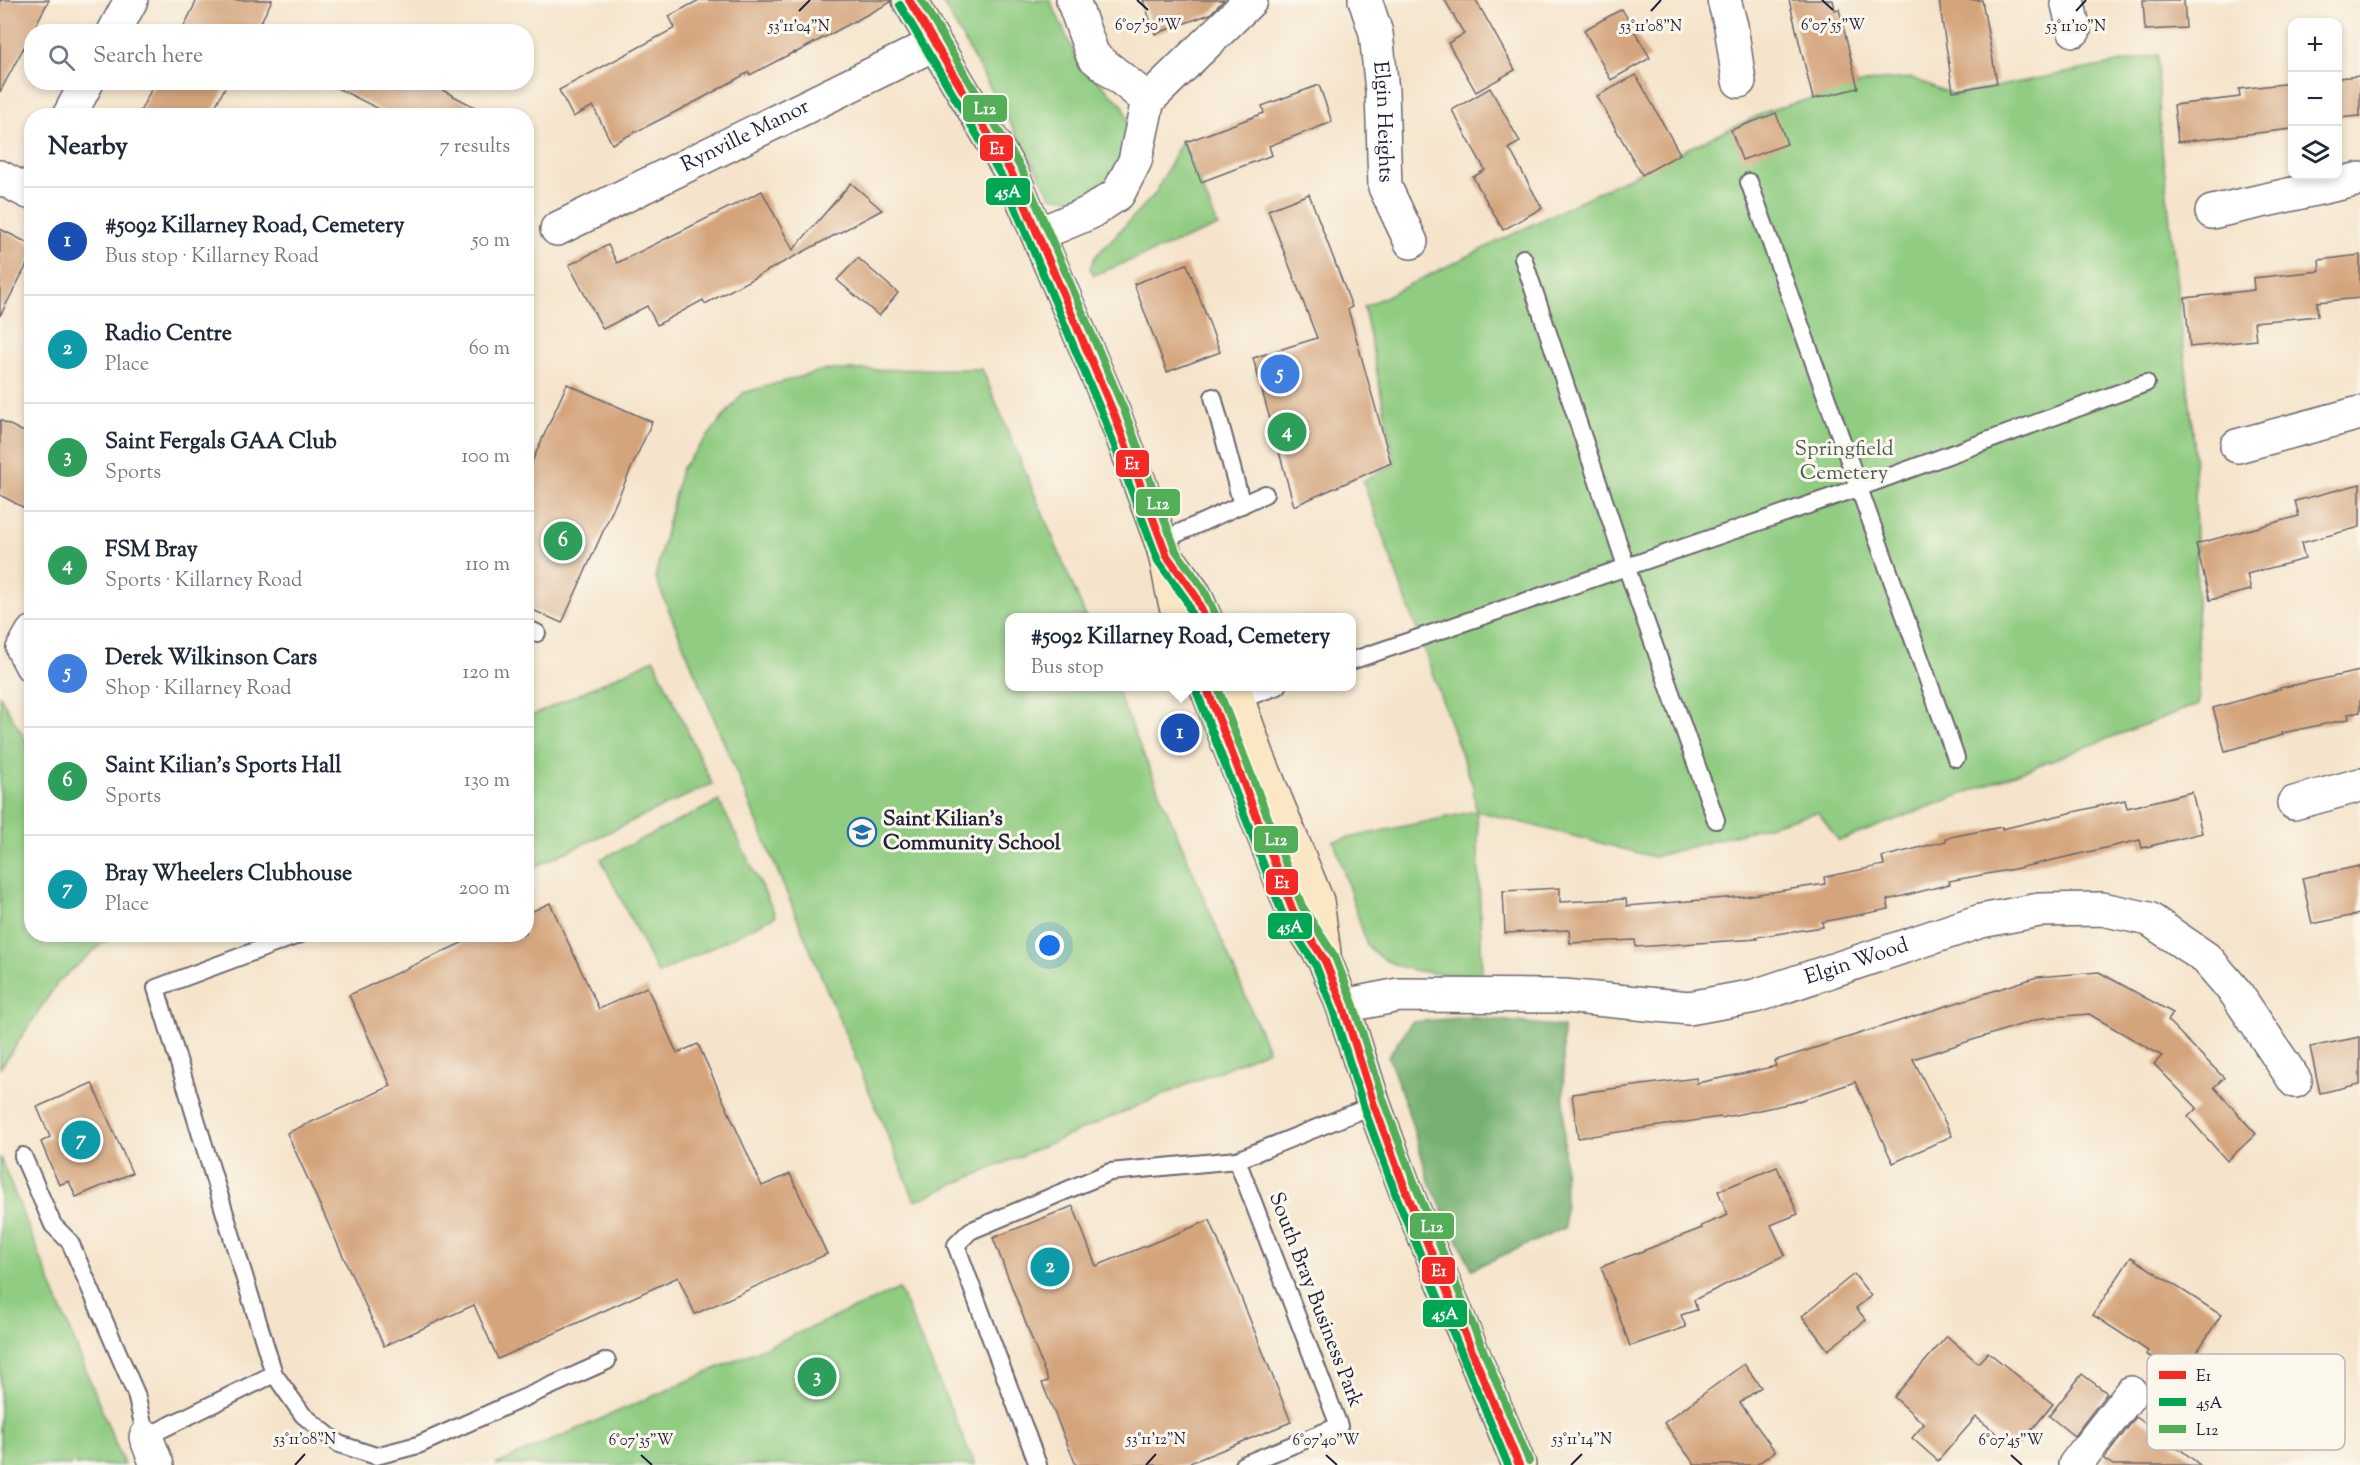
<!DOCTYPE html>
<html lang="en">
<head>
<meta charset="utf-8">
<style>
  body { margin:0; font-family:"Sorts Mill Goudy",serif; background:#f2f2f3; color:#1f2937 }
  .controls { position:absolute; right:18px; top:18px; display:grid; overflow:hidden; border-radius:12px; box-shadow:0 3px 9px #0003 }
  .controls button { width:54px; height:54px; display:grid; place-items:center; padding:0; border:0; border-bottom:2px solid #e0e1e3; background:#fff; color:#1f2937; font:30px sans-serif }
  .you { position:absolute; left:1050px; top:946px; width:21px; height:21px; margin:-15px; border:4px solid #fff; border-radius:50%; background:#1a73e8; box-shadow:0 0 0 9px #1a73e833 }
  .badge { display:grid; place-items:center; width:39px; height:39px; border-radius:50%; background:#1f6fb2; color:#fff; font-size:20px; font-weight:700 }
  .pin { position:absolute; translate:-50% -50%; border:3px solid #fff; box-shadow:0 2px 6px #0006 }
  .popup { position:absolute; left:1005px; top:613px; width:351px; height:78px; box-sizing:border-box; display:grid; place-content:center; border-radius:12px; background:#fff; filter:drop-shadow(0 2px 4px #0005); font-size:20px; white-space:nowrap; color:#747a83 }
  .popup b { font-size:22px; color:#1f2937 }
  .popup::after { content:''; position:absolute; left:50%; top:100%; margin-left:-12px; border:12px solid transparent; border-top-color:#fff }
  .list { margin:0; padding:0; list-style:none }
  h2 { display:flex; justify-content:space-between; align-items:center; height:78px; margin:0; padding:0 24px; font-size:26px }
  h2 small { font-size:20px; font-weight:400; color:#747a83 }
  .list li { display:grid; grid-template-columns:39px 1fr auto; gap:18px; align-items:center; box-sizing:border-box; height:108px; padding:0 24px; border-top:2px solid #e0e1e3 }
  .list b { display:block; font-size:22px; white-space:nowrap }
  .list p { margin:0; font-size:20px; white-space:nowrap; color:#747a83 }
  .list em { font-size:20px; font-style:normal; color:#747a83 }
  .icon { flex:none; width:33px; height:33px; fill:none; stroke:currentColor; stroke-width:2; stroke-linecap:round; stroke-linejoin:round }
  .map { position:relative; flex:none; width:2360px; height:1465px; overflow:hidden }
  .search { position:absolute; background:#fff; box-shadow:0 3px 9px #0003; left:24px; top:24px; width:510px; height:66px; display:flex; align-items:center; gap:15px; box-sizing:border-box; padding:0 21px; border-radius:24px; color:#747a83; font-size:22px }
  .panel { position:absolute; background:#fff; box-shadow:0 3px 9px #0003; left:24px; top:108px; width:510px; height:834px; border-radius:24px }
  .map>svg:first-child { display:block }
  .green { fill:#90cc81; stroke:#59775e; stroke-width:1.5 }
  .forest { fill:#74b06f; stroke:#4b6955; stroke-width:1.5 }
  .building { fill:#d4a57d }
  .lines { fill:none; stroke-linecap:round; stroke-linejoin:round }
  .service-casing { stroke:#6c666d; stroke-width:20 }
  .minor-casing { stroke:#6c666d; stroke-width:36 }
  .secondary-casing { stroke:#6c666d; stroke-width:36 }
  .service { stroke:#fff; stroke-width:16 }
  .minor { stroke:#fff; stroke-width:33 }
  .secondary { stroke:#fbe7c3; stroke-width:33 }
  .bus-1-casing { stroke:#fbf7ec; stroke-width:12 }
  .bus-2-casing { stroke:#fbf7ec; stroke-width:12 }
  .bus-3-casing { stroke:#fbf7ec; stroke-width:12 }
  .bus-1 { stroke:#f52a26; stroke-width:8 }
  .bus-2 { stroke:#00a651; stroke-width:8 }
  .bus-3 { stroke:#53ae58; stroke-width:8 }
  .ticks { fill:none; stroke:#22223b; stroke-width:2 }
  .labels { text-anchor:middle; dominant-baseline:central; stroke-width:6; stroke-linejoin:round; paint-order:stroke }
  .street-label { font-size:21px; fill:#22223b; stroke:#fbf7ec }
  .park-label { font-size:21px; fill:#485e54; stroke:#fbf7ec }
  .poi-label { font-size:21px; font-weight:bold; fill:#22223b; stroke:#fbf7ec; text-anchor:start }
  .key { fill:#fbf7ec; stroke:#bab7b7; stroke-width:1.5 }
  .key-label { font-size:16px; fill:#22223b }
  .ticks-label { font-size:15px; text-anchor:middle; fill:#22223b; stroke:#fbf7ec; stroke-width:6; stroke-linejoin:round; paint-order:stroke }
  .line-badge { stroke:#fbf7ec; stroke-width:2 }
  .badge-label { font-size:16px; text-anchor:middle; font-weight:bold; fill:#fff }
</style>
</head>
<body>
<div class="map">
<svg width="2360" height="1465" viewBox="0 0 2360 1465">
  <rect width="100%" height="100%" fill="#fbf7ec"/>
  <filter id="ink" filterUnits="userSpaceOnUse"><feTurbulence type="fractalNoise" baseFrequency=".0167" numOctaves="2"/><feDisplacementMap in="SourceGraphic" scale="12" xChannelSelector="R" yChannelSelector="G"/><feConvolveMatrix kernelMatrix="1 2 1 2 8 2 1 2 1" color-interpolation-filters="sRGB"/></filter>
  <filter id="wash" filterUnits="userSpaceOnUse"><feTurbulence type="fractalNoise" baseFrequency=".008" numOctaves="4" result="noise"/><feDisplacementMap in="SourceGraphic" scale="24" xChannelSelector="R" yChannelSelector="G"/><feGaussianBlur stdDeviation="1.35" result="paint"/><feColorMatrix in="noise" values="0 0 0 0 0 0 0 0 0 0 0 0 0 0 0 0 0 1.4 0 .05"/><feComposite in="paint" operator="in"/></filter>
  <g filter="url(#wash)">
    <rect width="100%" height="100%" fill="#f5e4cb"/>
    <!-- green -->
    <g class="green">
      <path d="M941 0H1050L1077 60 1124 107 1129 126 1124 170C1097 193 1088 204 1051 196Z"/>
      <path d="M2158 55 2160 130 2194 441 2199 704 1839 841 1818 812 1654 857 1477 811 1482 976C1443 973 1394 977 1367 945L1334 841 1476 811 1473 786 1363 481 1395 464 1364 307 1676 154 1768 111 1872 81 1912 78 1954 95Z"/>
      <path d="M1182 140 1218 226 1094 275 1090 268 1095 257 1155 194Z"/>
      <path d="M982 369 1086 617 1009 618V686L1115 687 1268 1050 915 1201 655 577 681 469 743 393 824 370Z"/>
      <path d="M654 659 712 784 534 867 526 851 527 718Z"/>
      <path d="M0 696 31 750 32 934 103 935 105 941 58 982 0 1069Z"/>
      <path d="M719 801 776 916 658 974 601 859Z"/>
      <path d="M0 1157 124 1465H0Z"/>
      <path d="M899 1289 975 1465H495Z"/>
    </g>
    <!-- forest -->
    <path class="forest" d="M1469 1017 1563 1027 1565 1228 1472 1269 1430 1184 1406 1105 1388 1056 1412 1022Z"/>
    <g id="blocks">
      <!-- building -->
      <g class="building">
        <path d="M0 0H49L0 92Z"/>
        <path d="M197 0H272L256 32H181Z"/>
        <path d="M699 0H890L891 2 795 53 794 52 750 75 749 72 699 100 612 144 593 106 573 117 559 90 675 28 669 16Z"/>
        <path d="M1143 0H1224L1210 14 1155 34Z"/>
        <path d="M1445 0H1476L1515 70 1476 92 1448 43 1464 34Z"/>
        <path d="M1789 0H1833L1835 10 1839 9 1858 88 1813 99Z"/>
        <path d="M1939 0H1982L1997 83 1953 91Z"/>
        <path d="M2143 0H2184L2186 28 2145 30Z"/>
        <path d="M1622 9 1650 58 1611 80 1584 30Z"/>
        <path d="M1636 75 1680 154 1642 175 1597 96Z"/>
        <path d="M2360 76V116L2337 118V78Z"/>
        <path d="M155 82H228L210 116H138Z"/>
        <path d="M325 82H427L492 116H393Z"/>
        <path d="M2292 83V129L2178 142 2174 105 2240 97 2239 89Z"/>
        <path d="M1319 85 1332 122 1269 146 1272 155 1201 182 1186 142 1264 113 1262 106Z"/>
        <path d="M1490 88 1520 142 1509 148 1542 208 1503 230 1473 177 1485 170 1452 110Z"/>
        <path d="M1776 113 1787 144 1742 160 1731 130Z"/>
        <path d="M851 183 882 210 705 304 703 300 657 325 647 306 603 329 569 265 608 245 617 263 762 191 793 250Z"/>
        <path d="M1309 194 1352 307 1348 309 1391 463 1294 506 1253 358 1317 338 1268 210Z"/>
        <path d="M0 229 32 245V255L0 316Z"/>
        <path d="M2360 255V298L2317 302 2318 316 2254 322 2256 340 2190 347 2185 298 2254 290 2253 278 2320 271 2319 260Z"/>
        <path d="M858 258 898 293 879 316 837 280Z"/>
        <path d="M1187 264 1220 352 1167 372 1134 284Z"/>
        <path d="M567 384 652 422 562 623 526 607V475Z"/>
        <path d="M0 420 32 436V512L0 495Z"/>
        <path d="M2360 484V527L2301 543 2305 559 2247 574 2251 590 2210 600 2196 544 2299 516 2295 501Z"/>
        <path d="M2360 671V712L2348 714 2349 719 2282 733 2283 735 2225 751 2213 708 2280 689V688Z"/>
        <path d="M2192 792 2202 833 2142 848 2140 840 2014 869 1949 881 1950 884 1887 900 1889 909 1822 922 1823 927 1756 937 1757 939 1636 947 1635 940 1570 943 1569 930 1505 933 1503 891 1560 888V902L1626 899 1627 906 1738 897 1825 884 1824 877 1884 865 1882 857 1946 841 1945 838 2002 827V829L2125 800 2127 808Z"/>
        <path d="M2360 866V914L2312 924 2302 878Z"/>
        <path d="M550 903 599 1009 647 987 677 1053 698 1044 762 1186 790 1174 827 1254 695 1314 678 1277 498 1359 474 1305 384 1346 287 1133 391 1086 349 995 481 934H526V914Z"/>
        <path d="M2099 972 2173 1013 2168 1021 2224 1078 2214 1087 2256 1134 2227 1161 2188 1117 2197 1108 2154 1064 2162 1056 2089 1014 2042 1018 1913 1059 1952 1136 1893 1163 1855 1082 1793 1103 1721 1118 1720 1117 1578 1138 1572 1094 1696 1078 1697 1083 1741 1074 1776 1066 1774 1061 2037 977Z"/>
        <path d="M2360 1037V1084L2320 1093 2310 1047Z"/>
        <path d="M92 1083 132 1173 76 1197 69 1181 59 1185 41 1142 50 1137 37 1107Z"/>
        <path d="M1777 1167 1798 1214 1771 1225 1785 1255 1694 1300 1697 1310 1681 1315 1686 1327 1630 1346 1601 1267 1702 1228 1701 1226 1728 1215 1718 1191Z"/>
        <path d="M1073 1206 1096 1266 1210 1220 1291 1422 1185 1465H1076L1042 1383 1048 1381 993 1238Z"/>
        <path d="M2131 1257 2221 1315 2181 1377 2146 1354 2148 1351 2093 1315Z"/>
        <path d="M1854 1274 1871 1296 1856 1308 1866 1320 1828 1350 1802 1316Z"/>
        <path d="M1947 1336 1978 1363 1988 1352 2053 1404 2016 1449 1976 1417 1938 1461 1912 1438 1924 1424 1894 1397Z"/>
        <path d="M1744 1364 1761 1387 1740 1403 1775 1451 1756 1465H1695L1664 1423Z"/>
        <path d="M2082 1374 2107 1393 2074 1436 2049 1416Z"/>
        <path d="M2136 1417 2162 1435 2200 1465H2113L2104 1459Z"/>
      </g>
    </g>
  </g>
  <g filter="url(#ink)">
    <use href="#blocks" fill-opacity="0" stroke="#6c666d" stroke-width="1.5"/>
    <g class="lines">
      <!-- service casing -->
      <g class="service-casing">
        <g id="service">
          <path d="M1749 182 1956 758"/>
          <path d="M1523 258 1626 566 1716 820"/>
          <path d="M1213 397 1242 505"/>
          <path d="M1161 541 1265 494"/>
          <path d="M526 628 537 633"/>
          <path d="M1351 661 1858 488 2146 383"/>
          <path d="M1233 702 1278 686"/>
          <path d="M301 934 156 988 274 1374 303 1415 339 1444 376 1456 418 1445 607 1361"/>
          <path d="M23 1156 53 1225 70 1242 136 1394 146 1437 274 1374"/>
          <path d="M1237 1160 1339 1426 1243 1465"/>
          <path d="M1038 1465 956 1245 970 1231 1110 1172 1237 1160 1374 1105"/>
        </g>
      </g>
      <!-- minor casing -->
      <g class="minor-casing">
        <g id="minor">
          <path d="M1073 0 1093 56 1148 100"/>
          <path id="s1" d="M1365 0 1376 33 1382 91 1385 187 1411 242"/>
          <path d="M1724 0 1731 26 1739 81"/>
          <path d="M2067 0 2074 30"/>
          <path d="M114 32 131 0"/>
          <path d="M69 116 87 82"/>
          <path d="M0 177 28 192"/>
          <path d="M2212 212 2360 179"/>
          <path id="s2" d="M557 229 934 44"/>
          <path d="M1039 234 1089 213 1118 194 1135 161 1148 100 1251 0"/>
          <path d="M2237 446 2360 413"/>
          <path d="M32 633 23 649 32 666"/>
          <path d="M2294 803 2360 785"/>
          <path id="s3" d="M1343 1006 1399 995 1564 996 1689 1008 1755 996 1981 921 2039 910 2102 909 2149 919 2207 959 2236 993 2295 1081"/>
          <path d="M146 1437 157 1465"/>
          <path d="M2075 1465 2131 1393"/>
        </g>
      </g>
      <!-- secondary casing -->
      <g class="secondary-casing">
        <g id="secondary">
          <path d="M909 0 1012 174 1114 414 1161 541C1170 566 1170 593 1180 618"/>
          <path d="M1173 565 1195 595 1205 618"/>
          <path d="M1206 686 1293 911 1325 961 1343 1006 1374 1105 1407 1194 1519 1465"/>
          <path d="M1233 686 1258 757 1317 901 1324 953"/>
        </g>
      </g>
      <!-- service -->
      <use href="#service" class="service"/>
      <!-- minor -->
      <use href="#minor" class="minor"/>
      <!-- secondary -->
      <use href="#secondary" class="secondary"/>
      <!-- bus-1 casing -->
      <g class="bus-1-casing">
        <g id="bus-1">
          <path d="M909 0 1012 174 1114 414 1167 556 1195 595 1205 618"/>
          <path d="M1206 686 1293 911 1325 961 1343 1006 1374 1105 1407 1194 1519 1465"/>
        </g>
      </g>
      <!-- bus-2 casing -->
      <g class="bus-2-casing">
        <g id="bus-2">
          <path d="M900 5 1003 179 1104 418 1158 561 1186 600 1193 618"/>
          <path d="M1196 690 1283 915 1316 966 1333 1010 1364 1108 1397 1198 1508 1465"/>
        </g>
      </g>
      <!-- bus-3 casing -->
      <g class="bus-3-casing">
        <g id="bus-3">
          <path d="M921 0 1022 170 1124 410 1176 551 1204 590 1215 614"/>
          <path d="M1217 686 1302 906 1335 957 1353 1003 1384 1102 1417 1190 1529 1461"/>
        </g>
      </g>
      <!-- bus-1 -->
      <use href="#bus-1" class="bus-1"/>
      <!-- bus-2 -->
      <use href="#bus-2" class="bus-2"/>
      <!-- bus-3 -->
      <use href="#bus-3" class="bus-3"/>
    </g>
  </g>
  <!-- ticks -->
  <path class="ticks" d="M1137 0 1148 10M1822 0 1833 10M799 11 810 0M1651 11 1661 0M2076 11 2086 0M641 1455 652 1465M1326 1455 1337 1465M2011 1455 2022 1465M295 1465 305 1454M1146 1465 1156 1454M1571 1465 1582 1454"/>
  <!-- icons -->
  <defs>
    <g id="school-ring" transform="scale(1.5)"><circle r="9.5" fill="#fbf7ec" stroke="#1f6fb2" stroke-width="1.5"/><path d="M0-5L7-2L0 1L-7-2ZM-4 1L0 2.5L4 1V4Q0 6-4 4Z" fill="#1f6fb2"/></g>
  </defs>
  <g fill-rule="evenodd">
    <use href="#school-ring" x="862" y="832"/>
  </g>
  <g class="labels">
    <!-- street labels -->
    <g class="street-label">
      <text stroke="none"><textPath href="#s1" startOffset="124">Elgin Heights</textPath></text>
      <text stroke="none"><textPath href="#s2" startOffset="210">Rynville Manor</textPath></text>
      <text stroke="none"><textPath href="#s3" startOffset="522">Elgin Wood</textPath></text>
      <text transform="translate(1315 1300) rotate(69)">South Bray Business Park</text>
    </g>
    <!-- park labels -->
    <g class="park-label">
      <text x="1844" y="450">Springfield<tspan x="1844" dy="24">Cemetery</tspan></text>
    </g>
    <!-- poi labels -->
    <g class="poi-label">
      <text x="883" y="820">Saint Kilian's<tspan x="883" dy="24">Community School</tspan></text>
    </g>
  </g>
  <!-- legend -->
  <rect x="2147" y="1354" width="198" height="96" rx="9" class="key"/>
  <rect x="2159" y="1371" width="27" height="8" fill="#f52a26"/>
  <rect x="2159" y="1398" width="27" height="8" fill="#00a651"/>
  <rect x="2159" y="1425" width="27" height="8" fill="#53ae58"/>
  <g class="key-label">
    <text x="2196" y="1381">E1</text>
    <text x="2196" y="1408">45A</text>
    <text x="2196" y="1435">L12</text>
  </g>
  <g class="ticks-label">
    <text x="1833" y="30">6°07'55"W</text>
    <text x="1148" y="30">6°07'50"W</text>
    <text x="799" y="31">53°11'04"N</text>
    <text x="1651" y="31">53°11'08"N</text>
    <text x="2076" y="31">53°11'10"N</text>
    <text x="305" y="1444">53°11'08"N</text>
    <text x="1156" y="1444">53°11'12"N</text>
    <text x="1582" y="1444">53°11'14"N</text>
    <text x="641" y="1445">6°07'35"W</text>
    <text x="1326" y="1445">6°07'40"W</text>
    <text x="2011" y="1445">6°07'45"W</text>
  </g>
  <g class="line-badge">
    <rect x="962" y="94" width="46" height="29" rx="6" fill="#53ae58"/>
    <rect x="979" y="134" width="35" height="28" rx="6" fill="#f52a26"/>
    <rect x="985" y="177" width="46" height="29" rx="6" fill="#00a651"/>
    <rect x="1115" y="449" width="35" height="29" rx="6" fill="#f52a26"/>
    <rect x="1135" y="488" width="46" height="29" rx="6" fill="#53ae58"/>
    <rect x="1253" y="825" width="46" height="29" rx="6" fill="#53ae58"/>
    <rect x="1265" y="868" width="34" height="28" rx="6" fill="#f52a26"/>
    <rect x="1267" y="912" width="46" height="28" rx="6" fill="#00a651"/>
    <rect x="1409" y="1212" width="46" height="28" rx="6" fill="#53ae58"/>
    <rect x="1421" y="1256" width="35" height="29" rx="6" fill="#f52a26"/>
    <rect x="1422" y="1299" width="46" height="29" rx="6" fill="#00a651"/>
  </g>
  <g class="badge-label">
    <text x="985" y="114">L12</text>
    <text x="997" y="154">E1</text>
    <text x="1008" y="197">45A</text>
    <text x="1132" y="469">E1</text>
    <text x="1158" y="509">L12</text>
    <text x="1276" y="845">L12</text>
    <text x="1282" y="888">E1</text>
    <text x="1290" y="932">45A</text>
    <text x="1432" y="1232">L12</text>
    <text x="1439" y="1276">E1</text>
    <text x="1445" y="1319">45A</text>
  </g>
</svg>
<div class="controls">
<button>+</button>
<button>−</button>
<button><svg class="icon" aria-label="layers" viewBox="0 0 24 24"><path d="M12 4l9 5-9 5-9-5zM3 14l9 5 9-5"/></svg></button>
</div>
<div class="you"></div>
<div class="pin badge" style="left:1180px;top:733px;background:#1a4fb4">1</div>
<div class="popup"><b>#5092 Killarney Road, Cemetery</b>Bus stop</div>
<div class="pin badge" style="left:1050px;top:1267px;background:#0f9aa8">2</div>
<div class="pin badge" style="left:817px;top:1377px;background:#2e9e5b">3</div>
<div class="pin badge" style="left:1287px;top:432px;background:#2e9e5b">4</div>
<div class="pin badge" style="left:1280px;top:374px;background:#3f7fe0">5</div>
<div class="pin badge" style="left:563px;top:541px;background:#2e9e5b">6</div>
<div class="pin badge" style="left:81px;top:1140px;background:#0f9aa8">7</div>
<div class="search"><svg class="icon" aria-label="search" viewBox="0 0 24 24"><circle cx="10" cy="10" r="6"/><path d="M15 15l6 6"/></svg>Search here</div>
<section class="panel">
<h2>Nearby<small>7 results</small></h2>
<ul class="list">
<li><span class="badge" style="background:#1a4fb4">1</span><div><b>#5092 Killarney Road, Cemetery</b><p>Bus stop · Killarney Road</p></div><em>50 m</em></li>
<li><span class="badge" style="background:#0f9aa8">2</span><div><b>Radio Centre</b><p>Place</p></div><em>60 m</em></li>
<li><span class="badge" style="background:#2e9e5b">3</span><div><b>Saint Fergals GAA Club</b><p>Sports</p></div><em>100 m</em></li>
<li><span class="badge" style="background:#2e9e5b">4</span><div><b>FSM Bray</b><p>Sports · Killarney Road</p></div><em>110 m</em></li>
<li><span class="badge" style="background:#3f7fe0">5</span><div><b>Derek Wilkinson Cars</b><p>Shop · Killarney Road</p></div><em>120 m</em></li>
<li><span class="badge" style="background:#2e9e5b">6</span><div><b>Saint Kilian's Sports Hall</b><p>Sports</p></div><em>130 m</em></li>
<li><span class="badge" style="background:#0f9aa8">7</span><div><b>Bray Wheelers Clubhouse</b><p>Place</p></div><em>200 m</em></li>
</ul>
</section>
</div>
</body>
</html>
